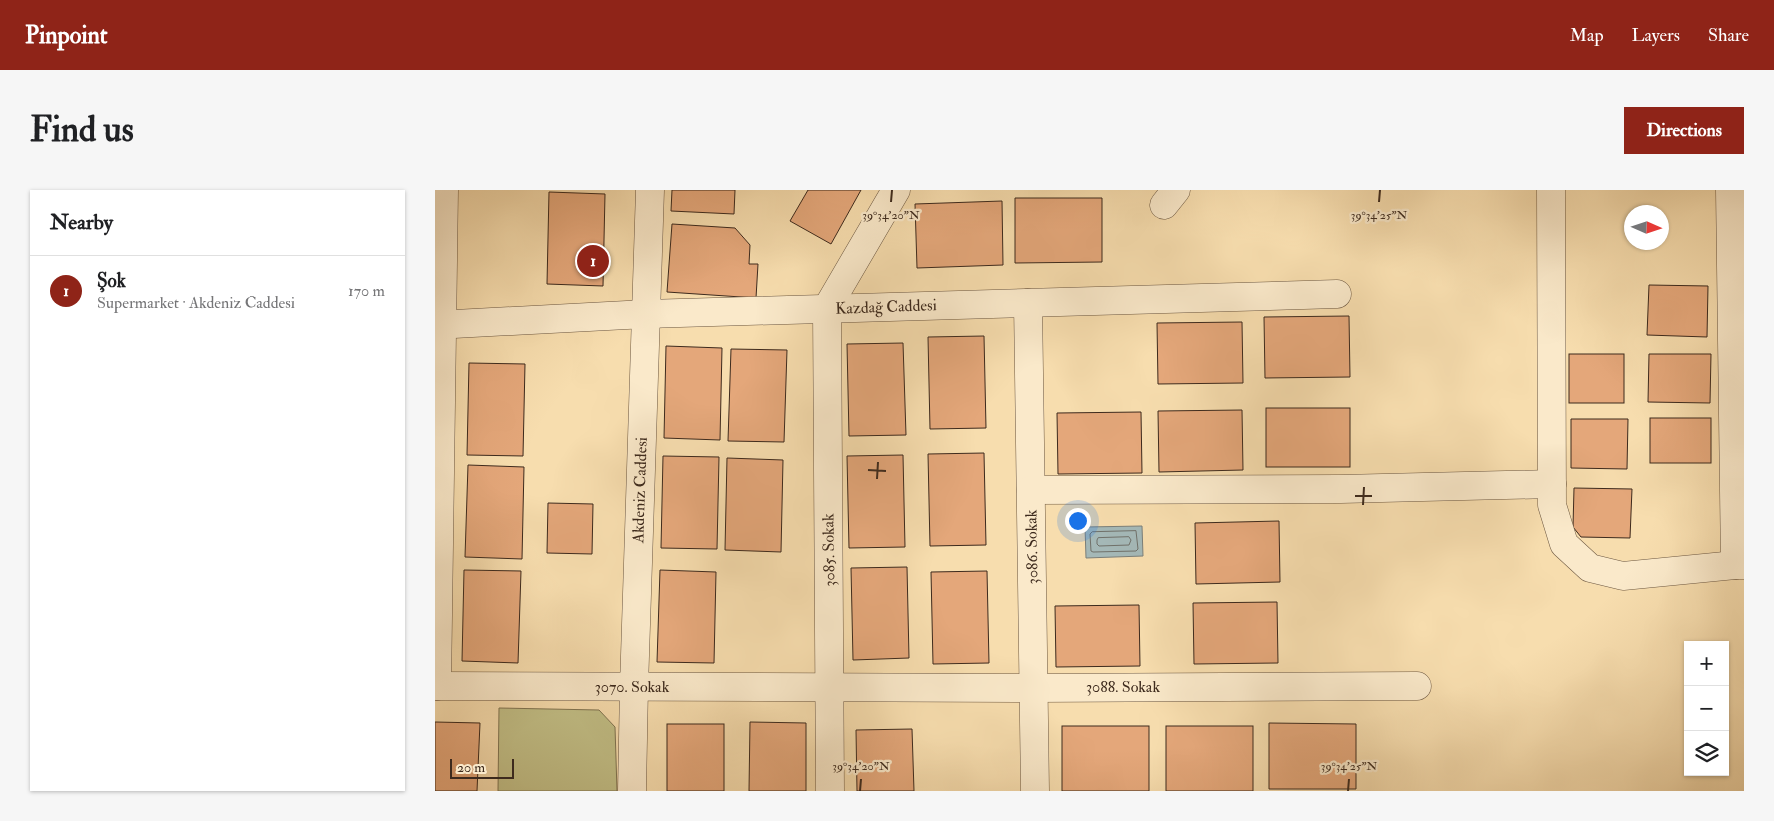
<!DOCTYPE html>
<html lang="en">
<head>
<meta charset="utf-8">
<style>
  body { margin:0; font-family:"IM FELL Double Pica",serif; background:#f6f6f6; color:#202124 }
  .controls { position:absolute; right:15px; bottom:15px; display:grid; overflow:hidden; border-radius:0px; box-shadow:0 1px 4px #0004 }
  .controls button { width:45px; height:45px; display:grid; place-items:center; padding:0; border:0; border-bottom:1px solid #e0e0e0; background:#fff; color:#202124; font:25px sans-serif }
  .compass { position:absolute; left:1189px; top:15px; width:45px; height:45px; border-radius:50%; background:#fff; box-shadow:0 1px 4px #0004; rotate:93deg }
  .scale { position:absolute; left:15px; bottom:12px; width:64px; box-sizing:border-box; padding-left:5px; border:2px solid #3d2a1d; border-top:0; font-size:14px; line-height:18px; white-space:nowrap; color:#3d2a1d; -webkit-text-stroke:4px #fae9ca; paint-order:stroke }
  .you { position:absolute; left:642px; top:330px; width:18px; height:18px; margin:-12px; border:4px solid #fff; border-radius:50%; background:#1a73e8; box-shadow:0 0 0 8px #1a73e833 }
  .badge { display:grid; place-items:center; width:32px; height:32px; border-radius:50%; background:#8f2418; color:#fff; font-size:16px; font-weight:700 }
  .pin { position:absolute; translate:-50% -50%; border:2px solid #fff; box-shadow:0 1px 5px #0006 }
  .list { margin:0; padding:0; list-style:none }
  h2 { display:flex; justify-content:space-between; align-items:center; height:65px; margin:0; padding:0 20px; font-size:21px }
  h2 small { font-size:16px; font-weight:400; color:#757577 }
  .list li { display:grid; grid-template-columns:32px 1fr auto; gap:15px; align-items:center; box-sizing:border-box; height:70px; padding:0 20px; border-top:1px solid #e0e0e0 }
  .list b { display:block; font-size:19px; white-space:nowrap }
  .list p { margin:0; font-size:16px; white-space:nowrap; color:#757577 }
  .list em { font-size:16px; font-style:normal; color:#757577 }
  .icon { flex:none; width:28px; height:28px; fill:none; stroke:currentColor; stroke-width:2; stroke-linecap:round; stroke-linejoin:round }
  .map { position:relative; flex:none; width:1309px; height:601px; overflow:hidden; border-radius:0px }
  header { display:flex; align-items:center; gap:30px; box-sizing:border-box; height:70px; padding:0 25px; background:#8f2418; color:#fff }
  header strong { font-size:24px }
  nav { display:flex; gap:28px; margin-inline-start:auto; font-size:18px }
  .intro { display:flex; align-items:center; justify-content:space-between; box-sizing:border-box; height:120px; padding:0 30px }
  h1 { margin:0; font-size:35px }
  .button { padding:12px 22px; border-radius:0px; background:#8f2418; color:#fff; font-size:18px; font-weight:700 }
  main { display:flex; gap:30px; padding:0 30px }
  aside { flex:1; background:#fff; border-radius:0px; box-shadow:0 1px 4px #0004 }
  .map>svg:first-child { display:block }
  .green { fill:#c2bf87; stroke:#807452 }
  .water { fill:#a4b8b7; stroke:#7b7f79 }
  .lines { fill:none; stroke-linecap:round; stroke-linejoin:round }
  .shore { stroke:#70716a; stroke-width:1 }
  .building { fill:#e4a77a; stroke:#3d2a1d }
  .minor-casing { stroke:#6c5741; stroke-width:29 }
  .minor { stroke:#fae9ca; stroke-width:28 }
  .ticks { fill:none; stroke:#3d2a1d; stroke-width:2 }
  .labels { text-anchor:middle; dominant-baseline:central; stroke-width:4.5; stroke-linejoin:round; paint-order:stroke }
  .street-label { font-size:16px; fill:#3d2a1d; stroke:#fae9ca }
  .ticks-label { font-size:12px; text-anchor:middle; fill:#3d2a1d; stroke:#fae9ca; stroke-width:4.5; stroke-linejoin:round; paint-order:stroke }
</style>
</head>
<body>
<header>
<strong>Pinpoint</strong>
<nav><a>Map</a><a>Layers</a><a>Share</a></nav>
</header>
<div class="intro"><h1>Find us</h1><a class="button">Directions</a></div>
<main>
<aside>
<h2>Nearby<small></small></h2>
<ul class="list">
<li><span class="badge">1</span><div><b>Şok</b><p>Supermarket · Akdeniz Caddesi</p></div><em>170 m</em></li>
</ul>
</aside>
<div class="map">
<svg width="1309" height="601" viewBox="0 0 1309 601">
  <rect width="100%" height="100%" fill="#f7ddae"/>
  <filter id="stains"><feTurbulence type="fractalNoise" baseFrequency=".004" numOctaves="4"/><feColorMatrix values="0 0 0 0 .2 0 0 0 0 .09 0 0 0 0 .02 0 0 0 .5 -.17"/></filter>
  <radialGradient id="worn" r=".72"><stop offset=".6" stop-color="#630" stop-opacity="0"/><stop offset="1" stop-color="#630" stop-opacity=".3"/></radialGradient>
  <!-- green -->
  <path class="green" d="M64 518 164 520 180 537 182 601H63Z"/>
  <!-- water -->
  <path class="water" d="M707 336 708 366 651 368 650 337Z"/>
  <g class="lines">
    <!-- shore -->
    <g class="shore">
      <path d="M701 341 703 359 701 361 658 362 656 361 655 344 657 342Z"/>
      <path d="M694 347 696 350 694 355 664 356 662 354V350L663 348Z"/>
    </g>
  </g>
  <!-- building -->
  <g class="building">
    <path d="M237 0H300L299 24 236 21Z"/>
    <path d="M373 0H426L396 54 355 31Z"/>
    <path d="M114 2 170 4 168 96 112 94Z"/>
    <path d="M580 8H667V72L580 73Z"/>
    <path d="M567 11 568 75 482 78 480 14Z"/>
    <path d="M237 34 300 38 315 55 314 74H323L321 108 232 102Z"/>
    <path d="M1214 95 1273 96 1272 147 1212 145Z"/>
    <path d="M914 126 915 187 830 188 829 127Z"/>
    <path d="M807 132 808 193 723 194 722 133Z"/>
    <path d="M549 146 551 238 495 239 493 147Z"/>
    <path d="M468 153 471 245 414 246 412 154Z"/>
    <path d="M231 156 287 158 285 250 229 248Z"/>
    <path d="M296 159 352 160 349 252 293 251Z"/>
    <rect x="1134" y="164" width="55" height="49"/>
    <path d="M1214 164H1276L1275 213 1213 212Z"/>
    <path d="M34 173 90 174 88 266 32 265Z"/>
    <rect x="831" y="218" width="84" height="59"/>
    <path d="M807 220 808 280 724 282 723 221Z"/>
    <path d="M706 222 707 283 623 284 622 223Z"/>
    <rect x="1215" y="228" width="61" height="45"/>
    <path d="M1136 229H1193L1192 279 1136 278Z"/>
    <path d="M549 263 551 355 495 356 493 264Z"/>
    <path d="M468 265 470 357 414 358 412 266Z"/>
    <path d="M228 266 284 267 282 359 226 358Z"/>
    <path d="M292 268 348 270 346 362 290 360Z"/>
    <path d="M33 275 89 277 87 369 30 367Z"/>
    <path d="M1139 298 1197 299 1195 348 1146 347 1138 337Z"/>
    <path d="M113 313 158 314 157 364 112 363Z"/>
    <path d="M844 331 845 392 761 394 760 333Z"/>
    <path d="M472 377 474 468 418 470 416 378Z"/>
    <path d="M29 380 86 381 83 473 27 471Z"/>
    <path d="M225 380 281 382 279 473 222 472Z"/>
    <path d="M552 381 554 473 498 474 496 382Z"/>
    <path d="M842 412 843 473 759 474 758 413Z"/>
    <path d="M704 415 705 476 621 477 620 416Z"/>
    <path d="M0 532 45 533 42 601H0Z"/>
    <path d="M315 532 371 533V601H314Z"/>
    <path d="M834 533 921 534V599H834Z"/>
    <rect x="232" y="534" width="57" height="67"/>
    <rect x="627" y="536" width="87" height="65"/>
    <rect x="731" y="536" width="87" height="65"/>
    <path d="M477 539 479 601H422L421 540Z"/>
  </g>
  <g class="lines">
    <!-- minor casing -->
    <g class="minor-casing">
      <g id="minor">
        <path d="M1116 0 1117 315 1129 354 1155 378 1188 386 1300 375"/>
        <path d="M1295 0 1300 375H1309"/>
        <path d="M729 15 741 0"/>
        <path d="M593 113 600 601"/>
        <path d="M0 135 211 124 902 104"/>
        <path d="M596 300 906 299 1117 294"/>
        <path d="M0 496 599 498 982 496"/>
        <path d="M2 496 9 0"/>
        <path d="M197 601 199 497 215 0"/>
        <path d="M395 601 392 118 461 0"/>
      </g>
    </g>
    <!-- minor -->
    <use href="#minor" class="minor"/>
  </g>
  <!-- ticks -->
  <path class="ticks" d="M456 12 457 0M944 12 945 0M433 280 451 281M442 289 443 272M920 306H937M928 315 929 297M425 601 426 589M913 601 914 589"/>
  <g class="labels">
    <!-- street labels -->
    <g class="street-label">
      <text transform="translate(451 117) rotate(-2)">Kazdağ Caddesi</text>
      <text transform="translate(205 300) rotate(-88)">Akdeniz Caddesi</text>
      <text transform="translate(597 357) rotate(-91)">3086. Sokak</text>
      <text transform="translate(394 360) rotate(-91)">3085. Sokak</text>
      <text x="197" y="497">3070. Sokak</text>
      <text x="688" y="497">3088. Sokak</text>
    </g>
  </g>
  <g class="ticks-label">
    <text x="456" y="29">39°34'20"N</text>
    <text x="944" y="29">39°34'25"N</text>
    <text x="426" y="580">39°34'20"N</text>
    <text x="914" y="580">39°34'25"N</text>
  </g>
  <rect width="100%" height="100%" filter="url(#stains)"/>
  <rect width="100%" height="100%" fill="url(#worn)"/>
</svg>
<div class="controls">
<button>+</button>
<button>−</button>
<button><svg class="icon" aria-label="layers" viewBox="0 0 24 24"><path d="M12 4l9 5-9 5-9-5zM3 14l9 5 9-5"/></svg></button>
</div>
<svg class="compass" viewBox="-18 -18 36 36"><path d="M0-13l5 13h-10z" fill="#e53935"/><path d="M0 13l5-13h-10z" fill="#757577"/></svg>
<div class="scale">20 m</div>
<div class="you"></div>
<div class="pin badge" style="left:158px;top:71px">1</div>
</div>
</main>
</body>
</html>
